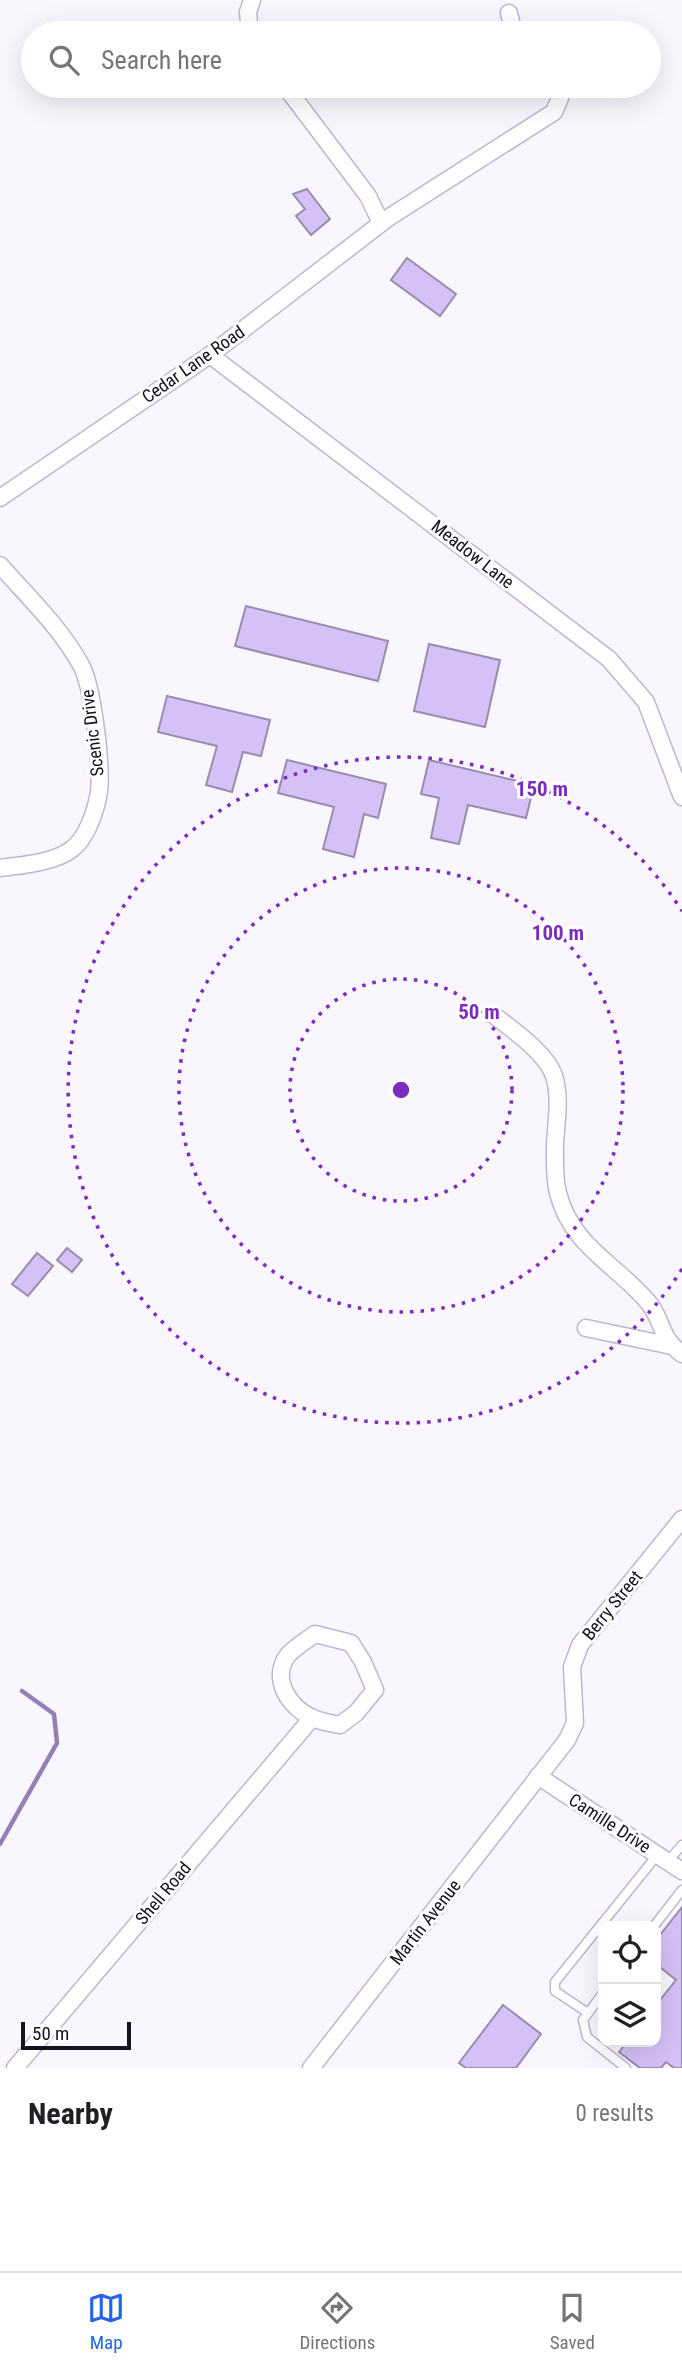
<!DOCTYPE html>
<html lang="en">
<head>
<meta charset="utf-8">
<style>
  body { margin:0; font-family:"Roboto Condensed",sans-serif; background:#f6f6f6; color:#202124 }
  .controls { position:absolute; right:21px; bottom:21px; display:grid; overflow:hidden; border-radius:14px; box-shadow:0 7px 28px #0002 }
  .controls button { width:63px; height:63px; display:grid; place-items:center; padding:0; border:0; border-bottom:2px solid #e0e0e0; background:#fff; color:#202124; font:35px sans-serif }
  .scale { position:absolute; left:21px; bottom:18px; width:110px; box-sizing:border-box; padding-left:7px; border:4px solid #16111d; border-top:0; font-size:19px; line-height:24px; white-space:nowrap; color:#16111d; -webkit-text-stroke:5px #fff; paint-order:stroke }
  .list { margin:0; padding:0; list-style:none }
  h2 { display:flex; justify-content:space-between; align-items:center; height:91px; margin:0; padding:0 28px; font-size:30px }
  h2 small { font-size:23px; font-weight:400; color:#757577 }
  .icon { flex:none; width:38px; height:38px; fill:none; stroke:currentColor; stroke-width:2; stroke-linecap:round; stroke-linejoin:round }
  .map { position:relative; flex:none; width:682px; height:2068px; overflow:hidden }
  .search { position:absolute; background:#fff; box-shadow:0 7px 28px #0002; left:21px; right:21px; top:21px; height:77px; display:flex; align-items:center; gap:18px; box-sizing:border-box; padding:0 24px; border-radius:38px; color:#757577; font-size:26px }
  .sheet { height:203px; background:#fff }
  nav { display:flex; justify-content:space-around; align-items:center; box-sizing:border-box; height:98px; border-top:2px solid #e0e0e0; background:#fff; font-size:19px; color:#757577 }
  nav a { display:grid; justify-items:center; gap:4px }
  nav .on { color:#2563eb }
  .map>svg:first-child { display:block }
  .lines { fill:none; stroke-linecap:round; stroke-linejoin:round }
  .stream { stroke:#9580b6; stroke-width:4.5 }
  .building { fill:#d5c0f7; stroke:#988dab; stroke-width:2 }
  .service-casing { stroke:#c0b5d4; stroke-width:11 }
  .minor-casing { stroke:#c0b5d4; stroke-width:19 }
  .service { stroke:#fff; stroke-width:8 }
  .minor { stroke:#fff; stroke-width:16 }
  .ring { fill:none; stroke:#7b2cbf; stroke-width:3.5; stroke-dasharray:3.5 7 }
  .labels { text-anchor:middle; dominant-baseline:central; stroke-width:6; stroke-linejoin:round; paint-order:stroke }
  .street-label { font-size:18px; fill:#16111d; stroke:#fff }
  .centre { fill:#7b2cbf; stroke:#fff; stroke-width:3.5 }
  .ring-label { font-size:21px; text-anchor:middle; font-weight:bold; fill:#7b2cbf; stroke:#fff; stroke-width:6; stroke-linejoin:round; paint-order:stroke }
</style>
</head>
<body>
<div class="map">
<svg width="682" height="2068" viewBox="0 0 682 2068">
  <rect width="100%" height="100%" fill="#f9f6fd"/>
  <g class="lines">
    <!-- stream -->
    <path class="stream" d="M0 1844 57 1743 54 1714 22 1691"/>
  </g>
  <!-- building -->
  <g class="building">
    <path d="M307 189 330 219 311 235 296 216 305 209 293 194Z"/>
    <path d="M407 258 456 294 440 316 391 280Z"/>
    <path d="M246 606 388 641 378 681 235 646Z"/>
    <path d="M429 644 500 660 485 727 414 711Z"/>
    <path d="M167 696 270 720 261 756 243 752 232 792 206 785 217 746 158 732Z"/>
    <path d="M287 760 386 784 378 818 364 814 354 857 323 849 334 807 278 793Z"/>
    <path d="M429 760 534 785 526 818 468 805 459 844 431 838 439 798 421 794Z"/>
    <path d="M67 1248 82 1260 72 1272 57 1260Z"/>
    <path d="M37 1253 53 1266 28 1296 12 1284Z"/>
    <path d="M682 1907V2068H674L666 2062 661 2068H640L619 2052 627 2042H656V2005L676 1980 656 1964V1940Z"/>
    <path d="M503 2005 541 2034 516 2068H466L459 2063Z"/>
  </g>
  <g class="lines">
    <!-- service casing -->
    <g class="service-casing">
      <g id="service">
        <path d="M668 1861 682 1845"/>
        <path d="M654 1926 682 1890"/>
        <path d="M603 1993 583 2020 587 2037 626 2068"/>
        <path d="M588 2013 555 1991V1982L658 1854"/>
      </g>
    </g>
    <!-- minor casing -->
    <g class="minor-casing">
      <g id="minor">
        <path d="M509 13 512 26 517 33"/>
        <path d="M250 33 248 12 252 0"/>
        <path d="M285 86 368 196 381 223"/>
        <path d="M210 355 609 659 646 702 682 797"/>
        <path d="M0 498 210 355 388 218 554 112 560 98 557 86"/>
        <path d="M0 565C28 597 60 627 81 665 93 687 102 766 99 792 96 810 87 838 72 849 54 863 22 865 0 868"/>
        <path d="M495 1016C513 1030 547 1054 554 1076 561 1097 556 1123 555 1145 555 1161 554 1178 558 1193 572 1247 615 1263 648 1302 664 1321 658 1336 682 1354"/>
        <path d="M586 1328 672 1346"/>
        <path d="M315 1634 351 1643 363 1662 375 1690 356 1713 340 1725C331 1723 321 1722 313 1718 289 1708 270 1678 288 1655 295 1647 307 1640 315 1634Z"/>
        <path d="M538 1776 682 1871"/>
        <path d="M15 2068 312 1718"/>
        <path d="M311 2068 567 1740 575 1723 572 1667 580 1645 682 1519"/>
      </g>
    </g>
    <!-- service -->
    <use href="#service" class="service"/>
    <!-- minor -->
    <use href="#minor" class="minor"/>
  </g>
  <!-- distance rings -->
  <g class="ring">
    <circle cx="401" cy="1090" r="111"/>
    <circle cx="401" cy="1090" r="222"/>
    <path d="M682 1269A333 333 0 1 1 682 911"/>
  </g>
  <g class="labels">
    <!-- street labels -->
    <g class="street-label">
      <text transform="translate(193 364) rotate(-35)">Cedar Lane Road</text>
      <text transform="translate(473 554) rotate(38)">Meadow Lane</text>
      <text transform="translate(92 733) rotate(-97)">Scenic Drive</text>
      <text transform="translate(612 1605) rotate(-51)">Berry Street</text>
      <text transform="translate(610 1823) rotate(33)">Camille Drive</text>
      <text transform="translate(163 1893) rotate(-50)">Shell Road</text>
      <text transform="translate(425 1922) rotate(-52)">Martin Avenue</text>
    </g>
  </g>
  <circle cx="401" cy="1090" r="10" class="centre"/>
  <g class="ring-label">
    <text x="542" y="796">150 m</text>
    <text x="558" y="940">100 m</text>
    <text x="479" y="1019">50 m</text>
  </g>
</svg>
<div class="controls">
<button><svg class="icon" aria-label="locate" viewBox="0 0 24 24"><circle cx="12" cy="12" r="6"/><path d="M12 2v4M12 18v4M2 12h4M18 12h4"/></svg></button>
<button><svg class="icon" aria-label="layers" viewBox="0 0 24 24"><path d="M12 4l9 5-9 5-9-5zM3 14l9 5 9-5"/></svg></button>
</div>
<div class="scale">50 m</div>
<div class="search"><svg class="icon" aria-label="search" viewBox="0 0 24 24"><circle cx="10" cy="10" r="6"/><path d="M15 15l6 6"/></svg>Search here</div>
</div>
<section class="sheet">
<h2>Nearby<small>0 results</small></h2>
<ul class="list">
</ul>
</section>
<nav>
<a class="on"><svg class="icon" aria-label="map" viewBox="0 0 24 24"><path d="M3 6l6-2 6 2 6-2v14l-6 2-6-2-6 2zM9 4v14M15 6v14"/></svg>Map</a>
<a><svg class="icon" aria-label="directions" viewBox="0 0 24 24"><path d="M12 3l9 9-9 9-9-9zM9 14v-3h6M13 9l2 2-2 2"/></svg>Directions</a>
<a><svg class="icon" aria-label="saved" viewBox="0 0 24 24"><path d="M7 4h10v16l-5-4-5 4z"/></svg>Saved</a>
</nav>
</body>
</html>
